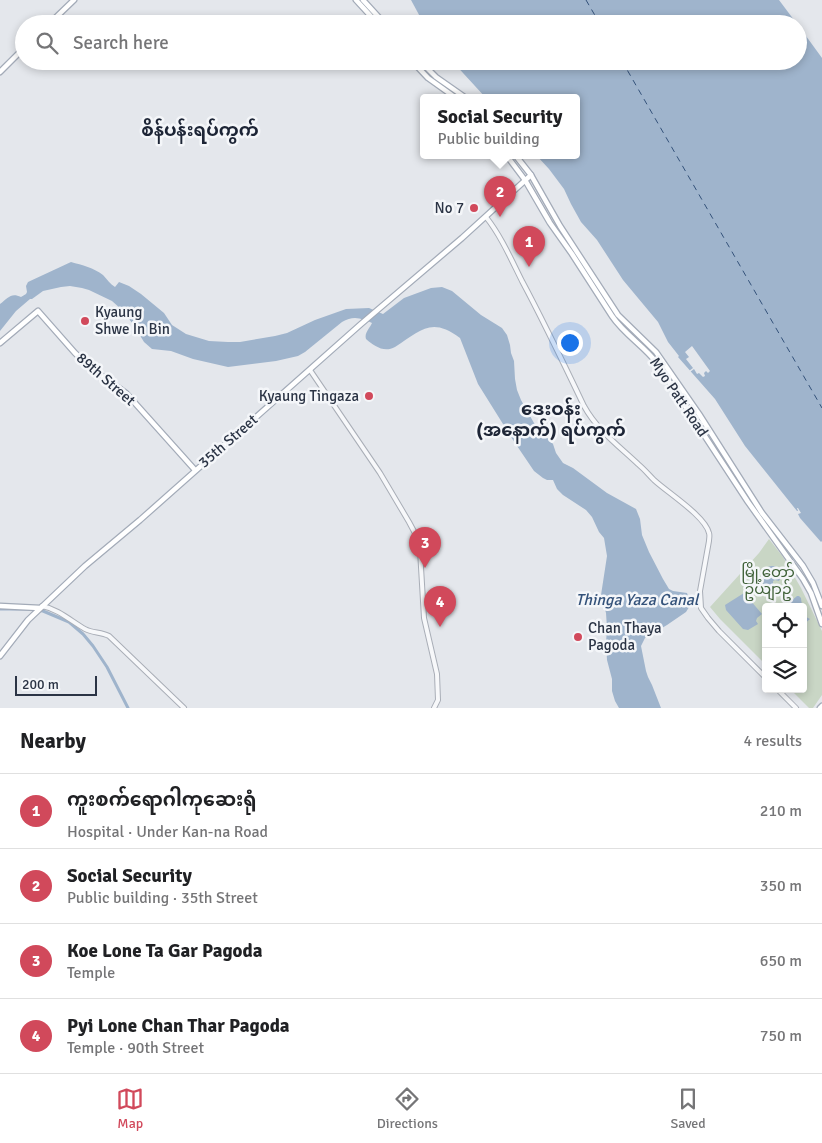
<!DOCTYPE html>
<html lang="en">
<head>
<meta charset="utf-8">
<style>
  body { margin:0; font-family:Signika,"Noto Sans Myanmar",sans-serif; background:#f2f2f2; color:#202124 }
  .controls { position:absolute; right:15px; bottom:15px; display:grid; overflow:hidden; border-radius:5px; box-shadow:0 2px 8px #0003 }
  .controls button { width:45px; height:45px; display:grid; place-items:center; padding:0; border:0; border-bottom:1px solid #e0e0e0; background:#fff; color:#202124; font:25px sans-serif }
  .scale { position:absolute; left:15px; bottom:12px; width:82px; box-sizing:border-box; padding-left:5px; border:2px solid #2b3445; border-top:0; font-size:14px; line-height:18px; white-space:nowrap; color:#2b3445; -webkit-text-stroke:4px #f4f6f9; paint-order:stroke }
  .you { position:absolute; left:569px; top:342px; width:18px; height:18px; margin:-12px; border:4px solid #fff; border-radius:50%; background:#1a73e8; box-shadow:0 0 0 8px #1a73e833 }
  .badge { display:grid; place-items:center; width:32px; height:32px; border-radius:50%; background:#d1495b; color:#fff; font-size:16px; font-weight:700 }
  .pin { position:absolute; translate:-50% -41px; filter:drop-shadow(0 1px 2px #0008) }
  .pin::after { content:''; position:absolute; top:26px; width:18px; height:15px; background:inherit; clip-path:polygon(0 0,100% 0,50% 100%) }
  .popup { position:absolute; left:420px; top:94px; width:160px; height:65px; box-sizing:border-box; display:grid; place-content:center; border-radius:5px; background:#fff; filter:drop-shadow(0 1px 4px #0005); font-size:16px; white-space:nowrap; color:#757577 }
  .popup b { font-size:19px; color:#202124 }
  .popup::after { content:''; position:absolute; left:50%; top:100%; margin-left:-10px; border:10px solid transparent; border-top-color:#fff }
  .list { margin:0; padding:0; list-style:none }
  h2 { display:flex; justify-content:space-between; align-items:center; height:65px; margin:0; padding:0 20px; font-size:21px }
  h2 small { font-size:16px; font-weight:400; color:#757577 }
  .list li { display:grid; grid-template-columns:32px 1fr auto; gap:15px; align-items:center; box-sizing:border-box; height:75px; padding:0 20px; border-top:1px solid #e0e0e0 }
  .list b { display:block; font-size:19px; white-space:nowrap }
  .list p { margin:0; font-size:16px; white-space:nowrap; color:#757577 }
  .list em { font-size:16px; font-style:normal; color:#757577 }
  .icon { flex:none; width:28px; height:28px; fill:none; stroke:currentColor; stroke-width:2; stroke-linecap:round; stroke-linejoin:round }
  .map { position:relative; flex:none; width:822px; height:708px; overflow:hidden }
  .search { position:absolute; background:#fff; box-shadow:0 2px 8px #0003; left:15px; right:15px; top:15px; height:55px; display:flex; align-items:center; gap:12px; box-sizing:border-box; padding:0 18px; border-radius:28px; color:#757577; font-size:19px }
  .sheet { height:365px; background:#fff }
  nav { display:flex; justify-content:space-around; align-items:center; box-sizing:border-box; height:70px; border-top:1px solid #e0e0e0; background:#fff; font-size:14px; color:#757577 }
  nav a { display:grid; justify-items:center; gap:2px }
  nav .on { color:#d1495b }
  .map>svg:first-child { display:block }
  .green { fill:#c9d6c5 }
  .water { fill:#9fb4cc }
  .pier { fill:#e4e7ec }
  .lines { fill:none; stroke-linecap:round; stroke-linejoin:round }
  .canal { stroke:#9fb4cc; stroke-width:3 }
  .ferry { stroke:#34527a; stroke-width:1; stroke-dasharray:6 5; stroke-linecap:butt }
  .minor-casing { stroke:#a9aeb7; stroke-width:6 }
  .major-casing { stroke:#a3abb8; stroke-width:7 }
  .minor { stroke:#f7f8fa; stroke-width:4 }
  .major { stroke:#fff; stroke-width:4.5 }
  .poi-dot { fill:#d1495b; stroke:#f4f6f9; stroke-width:2 }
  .labels { text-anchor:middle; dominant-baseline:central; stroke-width:5; stroke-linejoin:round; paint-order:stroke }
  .poi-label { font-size:15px; fill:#2b3445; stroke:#f4f6f9; text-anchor:end }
  .street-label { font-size:15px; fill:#2b3445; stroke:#f4f6f9 }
  .park-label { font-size:15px; fill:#3f6138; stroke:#f4f6f9 }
  .water-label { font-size:16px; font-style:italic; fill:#34527a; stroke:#f4f6f9 }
  .quarter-label { font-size:18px; font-weight:bold; fill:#1d2536; stroke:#f4f6f9 }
</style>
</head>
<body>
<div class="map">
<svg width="822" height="708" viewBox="0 0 822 708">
  <rect width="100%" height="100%" fill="#e4e7ec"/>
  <!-- green -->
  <path class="green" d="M769 539 783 557 801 588 822 631V695L813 708H809L790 689H803V607H766V665L720 619 710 607 759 553Z"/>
  <!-- water -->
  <g class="water">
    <path d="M411 0H779L797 24H424Z"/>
    <path d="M798 25 822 58V541L821 542 800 518 798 514 801 513 798 508H797L798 511H797L745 446 715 399 678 357 679 356 668 342 658 322 623 280 597 240 581 222 571 204 564 189 549 169 537 156H576V98H486L452 61H798Z"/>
    <path d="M71 262C82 265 94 268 103 275 107 279 110 284 115 287L119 282 129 286 141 294 164 313 172 325 186 334 209 341 228 342H240L275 336 287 333 315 320 346 309 369 308 383 314 404 298 431 288 442 287 452 291 481 315 502 328 507 335 510 345 511 353 514 361 515 379 517 390 521 400 534 423 553 444 556 453 563 463 573 468 607 493 636 509 640 519 642 535 649 552 663 579 669 589 673 591 687 593 689 599 688 602 691 604 686 612 667 625 645 638 641 646 646 671 648 677 652 685 661 708H619L615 701 612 691V679L607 660 606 643 607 628 606 613 601 595 607 556 604 538 599 532 592 517 586 510 563 495 557 489 553 480H547L543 478 534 471 513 440 478 384 460 338C431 316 420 331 395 347 384 353 374 346 366 339 364 333 370 328 372 323 362 318 353 315 342 322L305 352 298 356 276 361 228 367 193 359 171 351 152 349 144 342 133 324 121 309 112 301 89 290 82 288 70 286 61 287 43 291 32 299H30L16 311 0 331V304C8 298 11 292 21 297L26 294 27 292 26 286 28 282Z"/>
    <path d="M771 566C777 566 780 568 783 573L779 581 775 580 773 581V586L779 592 775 596 770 598 767 594 761 591 760 587 763 584 764 579 761 576 762 570 765 568Z"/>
    <path d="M744 593 762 614 757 618 756 621 758 624 748 630 743 629 726 610 725 605Z"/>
    <path d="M797 596H799L801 598C801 601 804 613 805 615 806 617 808 618 810 619L803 625V607H784Z"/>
  </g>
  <!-- pier -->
  <path class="pier" d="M692 346 710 371 708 373 706 371 704 373 705 376 703 377 699 373 697 374 694 369 690 372 689 371 693 368 686 359 689 357 685 352Z"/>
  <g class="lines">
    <!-- canal -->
    <path class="canal" d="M0 609H29L43 611 69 622 83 634 93 646 107 667 128 708"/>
    <!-- ferry -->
    <g class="ferry">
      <path d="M586 0 600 24"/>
      <path d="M622 61 822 408"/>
    </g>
    <!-- minor casing -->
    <g class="minor-casing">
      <g id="minor">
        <path d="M486 217C501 236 511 259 522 281 544 322 564 364 584 406 597 430 619 446 638 464 644 469 649 475 654 480 668 493 705 516 709 533 710 536 709 538 709 541L700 591 701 608 708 618 719 631 766 678"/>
        <path d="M310 370 380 473 409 522 417 537 420 550 424 618 437 674 438 700 434 708"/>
        <path d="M42 606C58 609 71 621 85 629 92 633 101 632 109 636L184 708"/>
        <path d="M777 689 796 708"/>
      </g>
    </g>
    <!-- major casing -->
    <g class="major-casing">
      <g id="major">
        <path d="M356 0 378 24"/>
        <path d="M363 0 385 24"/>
        <path d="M49 24 74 0"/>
        <path d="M412 61 428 78 456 98"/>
        <path d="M420 61 436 77 466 98"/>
        <path d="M0 72 24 48"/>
        <path d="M507 156 525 180 550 223 572 254 612 316C624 334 644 346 657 363L748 502 803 579 811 593 822 624"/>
        <path d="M516 156 531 175 560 226 618 315 656 352 699 414 762 513 803 566 813 583 822 606"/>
        <path d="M0 343 38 311 75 353 91 368 126 393 195 470"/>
        <path d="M0 606 40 608"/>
        <path d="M0 656 28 620 85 566 140 520 361 324 462 238 531 175"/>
        <path d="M820 708 822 706"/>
      </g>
    </g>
    <!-- minor -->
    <use href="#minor" class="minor"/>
    <!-- major -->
    <use href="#major" class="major"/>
  </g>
  <!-- markers -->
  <g class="poi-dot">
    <circle cx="474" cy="208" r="5"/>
    <circle cx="85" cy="321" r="5"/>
    <circle cx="369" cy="396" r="5"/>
    <circle cx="578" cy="637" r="5"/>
  </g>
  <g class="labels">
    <!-- poi labels -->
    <g class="poi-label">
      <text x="464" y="208">No 7</text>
      <text x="95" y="312" text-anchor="start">Kyaung<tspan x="95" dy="17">Shwe In Bin</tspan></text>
      <text x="359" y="396">Kyaung Tingaza</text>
      <text x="588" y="628" text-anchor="start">Chan Thaya<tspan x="588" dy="17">Pagoda</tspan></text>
    </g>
    <!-- street labels -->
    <g class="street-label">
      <text transform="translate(106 379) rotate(41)">89th Street</text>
      <text transform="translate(679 397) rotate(56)">Myo Patt Road</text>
      <text transform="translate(228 441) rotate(-41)">35th Street</text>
    </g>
    <!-- park labels -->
    <g class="park-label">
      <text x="768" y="572">မြို့တော်<tspan x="768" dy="17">ဥယျာဥ်</tspan></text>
    </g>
    <!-- water labels -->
    <g class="water-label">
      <text x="637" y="600">Thinga Yaza Canal</text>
    </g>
    <!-- quarter labels -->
    <g class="quarter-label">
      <text x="200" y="130">စိန်ပန်းရပ်ကွက်</text>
      <text x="551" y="409">ဒေးဝန်း<tspan x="551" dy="21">(အနောက်) ရပ်ကွက်</tspan></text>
    </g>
  </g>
</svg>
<div class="controls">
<button><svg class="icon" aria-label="locate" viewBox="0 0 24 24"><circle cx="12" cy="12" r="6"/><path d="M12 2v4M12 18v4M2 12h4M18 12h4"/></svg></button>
<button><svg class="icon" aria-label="layers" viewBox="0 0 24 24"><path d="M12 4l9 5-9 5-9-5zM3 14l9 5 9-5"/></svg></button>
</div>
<div class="scale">200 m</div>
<div class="you"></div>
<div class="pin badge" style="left:529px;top:267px">1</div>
<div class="pin badge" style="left:500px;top:217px">2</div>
<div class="popup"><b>Social Security</b>Public building</div>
<div class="pin badge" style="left:425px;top:568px">3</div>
<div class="pin badge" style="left:440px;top:627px">4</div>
<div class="search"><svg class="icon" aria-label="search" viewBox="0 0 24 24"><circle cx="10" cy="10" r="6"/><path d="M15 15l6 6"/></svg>Search here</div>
</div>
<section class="sheet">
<h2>Nearby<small>4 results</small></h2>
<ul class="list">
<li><span class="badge">1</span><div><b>ကူးစက်ရောဂါကုဆေးရုံ</b><p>Hospital · Under Kan-na Road</p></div><em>210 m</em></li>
<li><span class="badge">2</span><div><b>Social Security</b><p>Public building · 35th Street</p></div><em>350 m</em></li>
<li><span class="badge">3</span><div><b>Koe Lone Ta Gar Pagoda</b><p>Temple</p></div><em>650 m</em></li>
<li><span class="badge">4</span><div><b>Pyi Lone Chan Thar Pagoda</b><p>Temple · 90th Street</p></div><em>750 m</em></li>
</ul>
</section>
<nav>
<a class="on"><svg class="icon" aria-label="map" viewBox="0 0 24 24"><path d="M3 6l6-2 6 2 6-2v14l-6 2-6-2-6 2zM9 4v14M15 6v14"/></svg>Map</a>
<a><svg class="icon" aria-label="directions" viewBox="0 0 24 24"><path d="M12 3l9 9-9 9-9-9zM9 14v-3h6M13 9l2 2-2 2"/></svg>Directions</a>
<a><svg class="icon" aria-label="saved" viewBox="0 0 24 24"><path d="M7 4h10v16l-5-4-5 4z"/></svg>Saved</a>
</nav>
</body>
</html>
